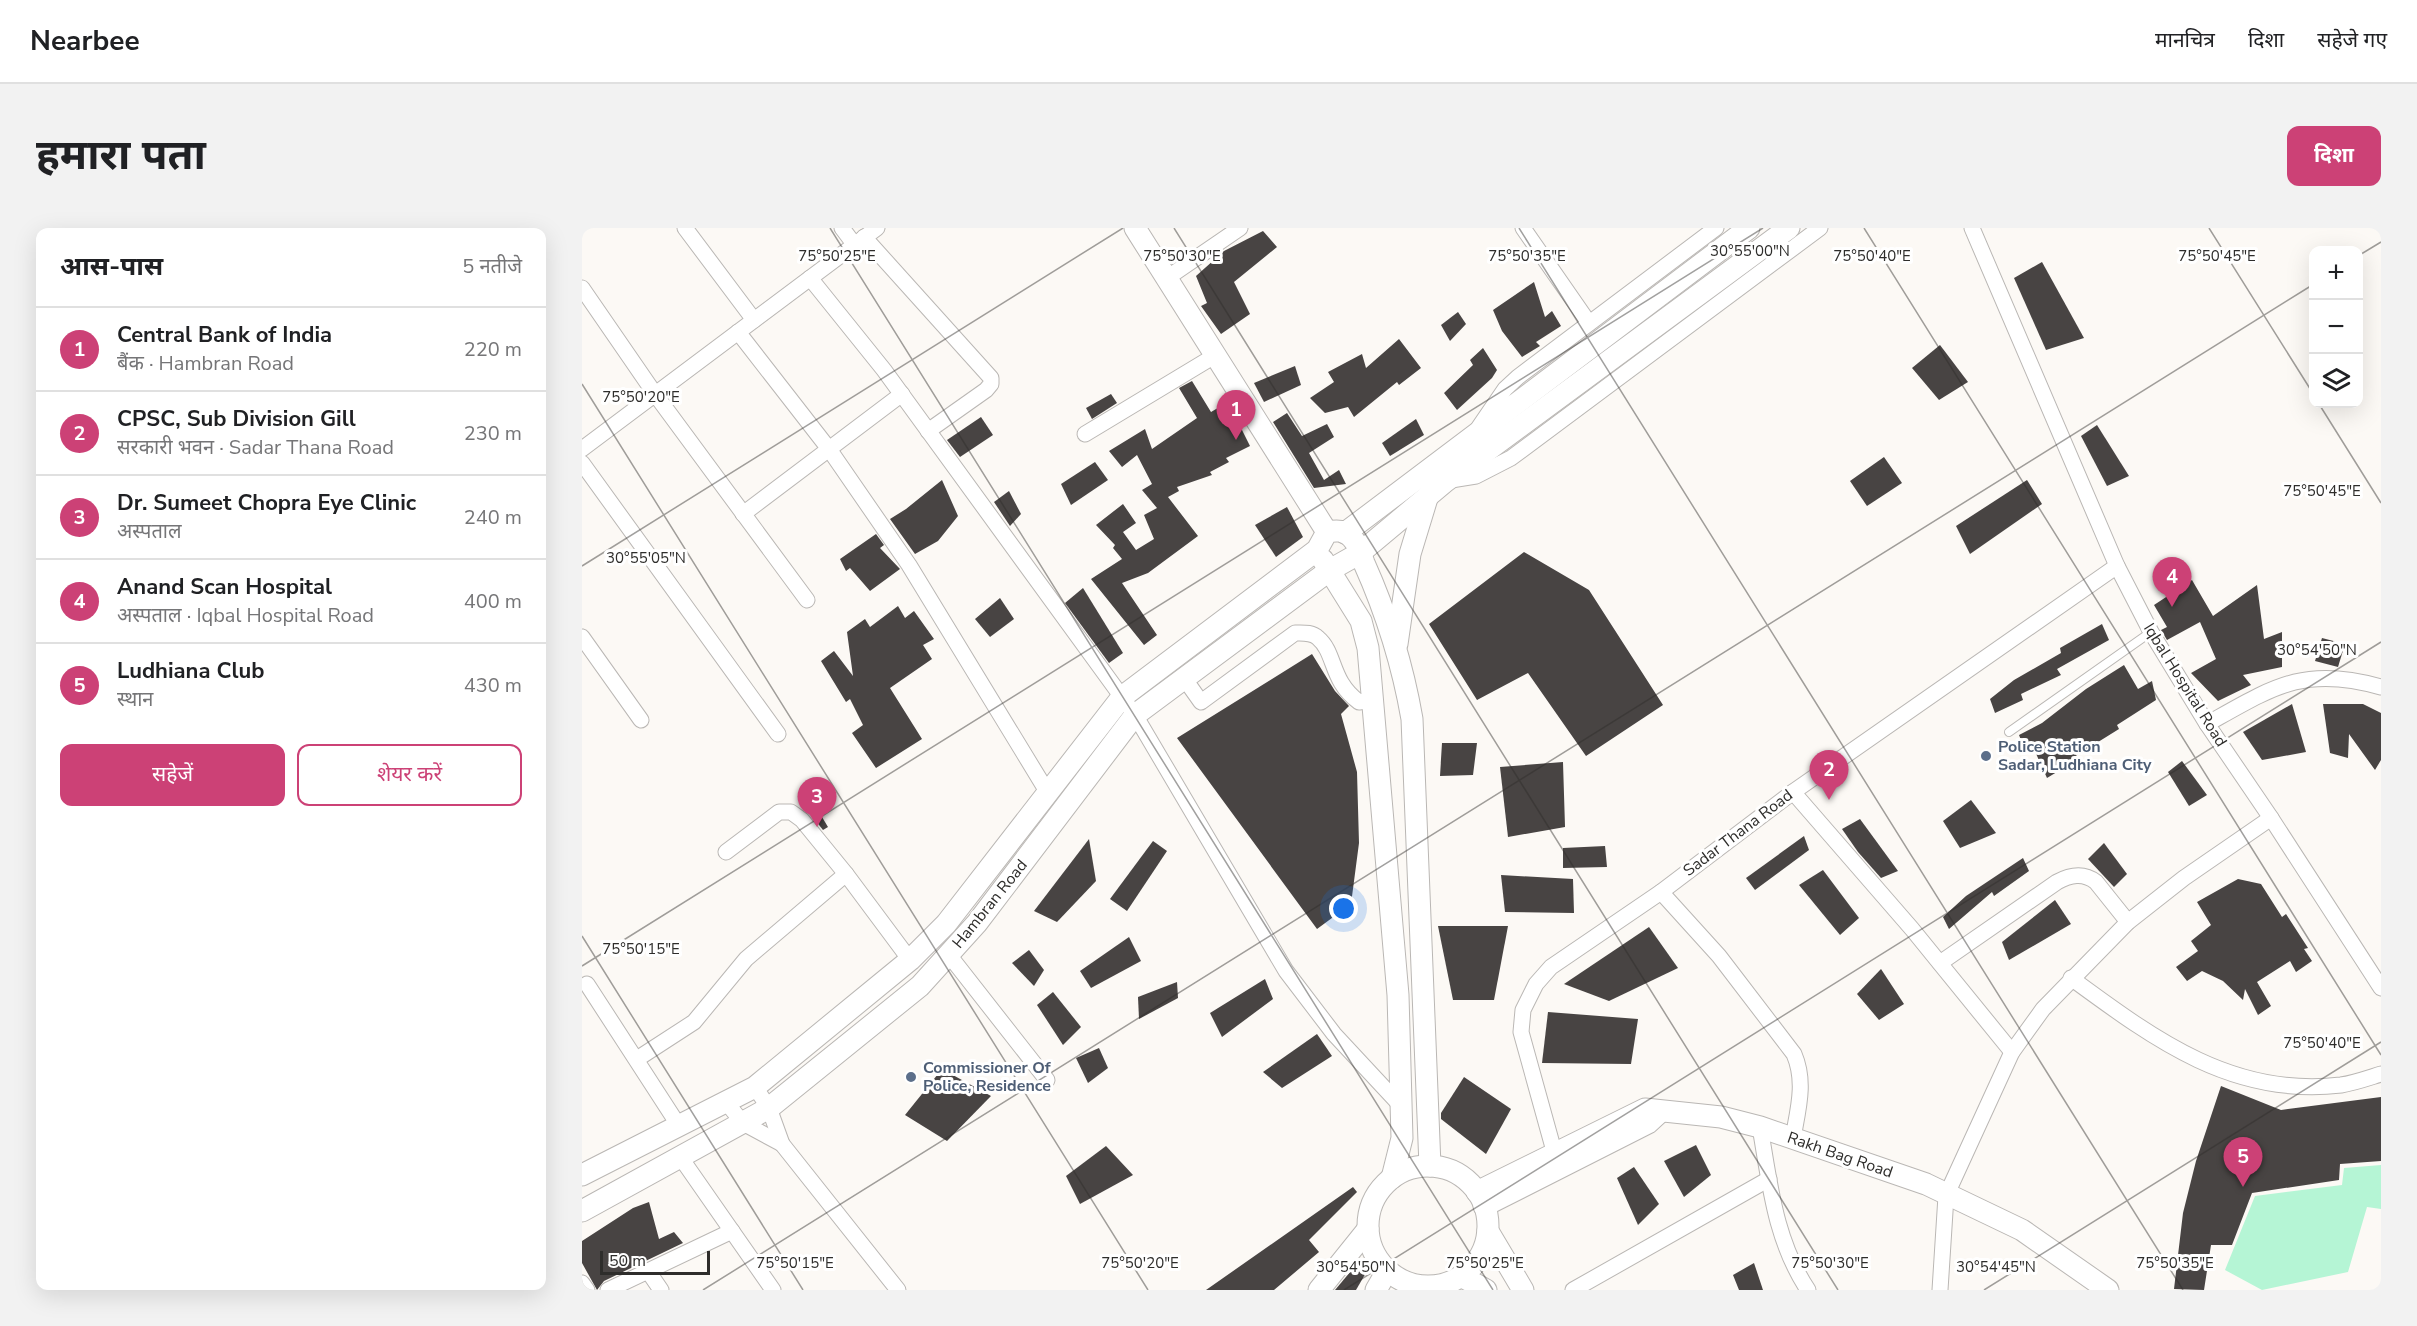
<!DOCTYPE html>
<html lang="hi">
<head>
<meta charset="utf-8">
<style>
  body { margin:0; font-family:"Nunito Sans","Noto Sans Devanagari",sans-serif; background:#f2f2f2; color:#202124 }
  .controls { position:absolute; right:18px; top:18px; display:grid; overflow:hidden; border-radius:12px; box-shadow:0 6px 24px #0002 }
  .controls button { width:54px; height:54px; display:grid; place-items:center; padding:0; border:0; border-bottom:2px solid #e0e0e0; background:#fff; color:#202124; font:30px sans-serif }
  .scale { position:absolute; left:18px; bottom:15px; width:110px; box-sizing:border-box; padding-left:6px; border:3px solid #2e2d2b; border-top:0; font-size:16px; line-height:21px; white-space:nowrap; color:#2e2d2b; -webkit-text-stroke:4px #fff; paint-order:stroke }
  .you { position:absolute; left:762px; top:681px; width:21px; height:21px; margin:-15px; border:4px solid #fff; border-radius:50%; background:#1a73e8; box-shadow:0 0 0 9px #1a73e833 }
  .badge { display:grid; place-items:center; width:39px; height:39px; border-radius:50%; background:#cc4176; color:#fff; font-size:20px; font-weight:700 }
  .pin { position:absolute; translate:-50% -50px; filter:drop-shadow(0 2px 3px #0008) }
  .pin::after { content:''; position:absolute; top:32px; width:21px; height:18px; background:inherit; clip-path:polygon(0 0,100% 0,50% 100%) }
  .list { margin:0; padding:0; list-style:none }
  h2 { display:flex; justify-content:space-between; align-items:center; height:78px; margin:0; padding:0 24px; font-size:26px }
  h2 small { font-size:20px; font-weight:400; color:#757577 }
  .list li { display:grid; grid-template-columns:39px 1fr auto; gap:18px; align-items:center; box-sizing:border-box; height:84px; padding:0 24px; border-top:2px solid #e0e0e0 }
  .list b { display:block; font-size:22px; white-space:nowrap }
  .list p { margin:0; font-size:20px; white-space:nowrap; color:#757577 }
  .list em { font-size:20px; font-style:normal; color:#757577 }
  .actions { display:flex; gap:12px; padding:18px 24px }
  .actions a { flex:1; padding:14px 0; border:2px solid #cc4176; border-radius:12px; text-align:center; font-size:21px; color:#cc4176 }
  .actions .main { background:#cc4176; color:#fff }
  .icon { flex:none; width:33px; height:33px; fill:none; stroke:currentColor; stroke-width:2; stroke-linecap:round; stroke-linejoin:round }
  .map { position:relative; flex:none; width:1799px; height:1062px; overflow:hidden; border-radius:12px }
  header { display:flex; align-items:center; gap:36px; box-sizing:border-box; height:84px; padding:0 30px; background:#fff; border-bottom:2px solid #e0e0e0 }
  header strong { font-size:28px }
  nav { display:flex; gap:33px; margin-inline-start:auto; font-size:21px }
  .intro { display:flex; align-items:center; justify-content:space-between; box-sizing:border-box; height:144px; padding:0 36px }
  h1 { margin:0; font-size:42px }
  .button { padding:15px 27px; border-radius:12px; background:#cc4176; color:#fff; font-size:21px; font-weight:700 }
  main { display:flex; gap:36px; padding:0 36px }
  aside { flex:1; background:#fff; border-radius:12px; box-shadow:0 6px 24px #0002 }
  .map>svg:first-child { display:block }
  .green { fill:#b5f5d5 }
  .building { fill:#484443 }
  .lines { fill:none; stroke-linecap:round; stroke-linejoin:round }
  .lane-casing { stroke:#bab7b4; stroke-width:10 }
  .street-casing { stroke:#bab7b4; stroke-width:17 }
  .secondary-casing { stroke:#bab7b4; stroke-width:23 }
  .lane { stroke:#fff; stroke-width:8 }
  .street { stroke:#fff; stroke-width:15 }
  .secondary { stroke:#fff; stroke-width:21 }
  .ticks { fill:none; stroke:#2e2d2b; stroke-width:1.5; stroke-opacity:0.45 }
  .service-dot { fill:#5c6f8a; stroke:#fff; stroke-width:2 }
  .labels { text-anchor:middle; dominant-baseline:central; stroke-width:6; stroke-linejoin:round; paint-order:stroke }
  .street-label { font-size:16px; fill:#2e2d2b; stroke:#fff }
  .service-label { font-size:16px; font-weight:bold; fill:#4e5e75; stroke:#fff; text-anchor:start }
  .ticks-label { font-size:15px; text-anchor:middle; fill:#2e2d2b; stroke:#fff; stroke-width:6; stroke-linejoin:round; paint-order:stroke }
</style>
</head>
<body>
<header>
<strong>Nearbee</strong>
<nav><a>मानचित्र</a><a>दिशा</a><a>सहेजे गए</a></nav>
</header>
<div class="intro"><h1>हमारा पता</h1><a class="button">दिशा</a></div>
<main>
<aside>
<h2>आस-पास<small>5 नतीजे</small></h2>
<ul class="list">
<li><span class="badge">1</span><div><b>Central Bank of India</b><p>बैंक · Hambran Road</p></div><em>220 m</em></li>
<li><span class="badge">2</span><div><b>CPSC, Sub Division Gill</b><p>सरकारी भवन · Sadar Thana Road</p></div><em>230 m</em></li>
<li><span class="badge">3</span><div><b>Dr. Sumeet Chopra Eye Clinic</b><p>अस्पताल</p></div><em>240 m</em></li>
<li><span class="badge">4</span><div><b>Anand Scan Hospital</b><p>अस्पताल · Iqbal Hospital Road</p></div><em>400 m</em></li>
<li><span class="badge">5</span><div><b>Ludhiana Club</b><p>स्थान</p></div><em>430 m</em></li>
</ul>
<div class="actions"><a class="main">सहेजें</a><a>शेयर करें</a></div>
</aside>
<div class="map">
<svg width="1799" height="1062" viewBox="0 0 1799 1062">
  <rect width="100%" height="100%" fill="#fcf9f5"/>
  <!-- green -->
  <path class="green" d="M1799 937V981L1785 979 1766 1044 1680 1062 1643 1042 1673 968 1760 957 1762 940Z"/>
  <!-- building -->
  <g class="building">
    <path d="M681 3 695 19 652 54 668 86 639 106 619 78 625 75 614 48 642 23Z"/>
    <path d="M1460 34 1502 110 1464 122 1432 50Z"/>
    <path d="M952 54 963 89 970 83 979 98 954 114 958 118 940 129 920 103 911 82Z"/>
    <path d="M876 84 884 96 868 113 859 97Z"/>
    <path d="M817 111 839 140 817 157 815 154 772 189 766 179 743 185 728 170 752 154 746 144 780 126 784 140Z"/>
    <path d="M1358 117 1386 154 1357 172 1330 140Z"/>
    <path d="M901 120 915 142 910 150 875 182 862 165 891 137 888 132Z"/>
    <path d="M713 138 719 157 682 174 672 155Z"/>
    <path d="M610 153 629 184 646 174 668 218 644 230 647 234 628 244 630 247 595 259 597 263 586 269 616 308 566 345 540 355 575 407 562 417 509 351 540 331 531 320 533 317 514 297 541 276 554 295 541 304 554 322 572 311 562 287 575 280 560 262 570 256 555 227 540 239 527 223 563 201 570 221 615 190 597 160Z"/>
    <path d="M529 166 535 175 510 191 504 180Z"/>
    <path d="M705 185 720 208 745 196 752 209 727 225 742 252 757 242 764 256 732 260 691 194Z"/>
    <path d="M399 189 411 207 378 229 365 212Z"/>
    <path d="M834 191 842 207 808 228 800 215Z"/>
    <path d="M1515 197 1547 248 1525 258 1499 208Z"/>
    <path d="M1302 229 1320 255 1285 278 1268 253Z"/>
    <path d="M513 234 526 252 489 277 479 256Z"/>
    <path d="M360 252 376 288 356 313 333 326 308 291 324 281Z"/>
    <path d="M1445 252 1460 276 1388 326 1374 298Z"/>
    <path d="M427 263 439 286 428 298 412 274Z"/>
    <path d="M705 279 721 309 694 329 673 297Z"/>
    <path d="M294 306 302 317 298 320 318 341 288 363 268 340 264 343 258 331Z"/>
    <path d="M942 324 1007 362 1081 477 1004 528 946 445 895 472 847 396Z"/>
    <path d="M1610 352 1631 388 1675 357 1682 411 1700 404V439L1661 447 1669 457 1636 473 1609 445 1634 431 1618 394 1585 412 1579 402 1585 399 1572 377Z"/>
    <path d="M501 360 541 425 527 435 483 375Z"/>
    <path d="M418 370 432 391 408 409 393 391Z"/>
    <path d="M316 378 323 390 332 383 352 411 341 417 350 431 308 460 340 511 294 540 270 505 281 497 268 471 264 474 239 433 252 423 271 448 265 404 283 391 288 399Z"/>
    <path d="M1520 396 1527 412 1475 441 1479 447 1439 466 1441 472 1413 485 1408 471 1432 452 1479 425 1478 420Z"/>
    <path d="M1740 410 1763 416 1756 439 1733 433Z"/>
    <path d="M730 426 753 463 767 478 759 486 775 544 777 615 769 676 735 701 595 510Z"/>
    <path d="M1542 437 1556 461 1570 453 1574 472 1535 497 1537 501 1492 529 1493 533 1465 550 1451 519 1444 525 1437 507 1460 495 1504 461Z"/>
    <path d="M1710 476 1724 524 1680 532 1661 504Z"/>
    <path d="M1741 476H1781L1799 485V532L1793 542 1767 506 1766 530 1748 525Z"/>
    <path d="M860 515H895L891 547 858 548Z"/>
    <path d="M1600 533 1625 567 1607 578 1586 544Z"/>
    <path d="M981 534 983 599 926 609 918 539Z"/>
    <path d="M1389 572 1414 605 1378 620 1361 593Z"/>
    <path d="M237 584 246 599 241 602 230 588Z"/>
    <path d="M1278 591 1316 643 1299 650 1276 624 1260 601Z"/>
    <path d="M1222 608 1227 622 1173 662 1164 650Z"/>
    <path d="M507 611 514 653 475 694 452 683Z"/>
    <path d="M571 613 585 623 545 683 528 671Z"/>
    <path d="M1522 615 1545 646 1532 659 1506 631Z"/>
    <path d="M1023 618 1025 639 981 640V620Z"/>
    <path d="M1441 630 1447 643 1412 668 1410 664 1367 701 1361 689 1384 668Z"/>
    <path d="M1241 642 1277 690 1258 707 1217 657Z"/>
    <path d="M919 647 991 651 992 685 923 684Z"/>
    <path d="M1656 651 1679 656 1700 689 1704 686 1726 720 1722 721 1730 733 1714 744 1708 733 1675 754 1689 778 1676 787 1663 761 1661 772 1641 753 1620 743 1605 753 1594 739 1616 723 1609 713 1629 697 1615 674Z"/>
    <path d="M1473 672 1489 696 1427 732 1420 714Z"/>
    <path d="M856 698H926L912 772H871Z"/>
    <path d="M1067 699 1096 740 1027 773 982 756Z"/>
    <path d="M547 709 559 733 509 760 498 743Z"/>
    <path d="M447 722 462 742 452 758 430 735Z"/>
    <path d="M1299 741 1322 776 1297 792 1275 766Z"/>
    <path d="M683 751 691 771 640 809 628 785Z"/>
    <path d="M595 754 596 770 557 791 556 769Z"/>
    <path d="M471 764 499 799 481 817 455 777Z"/>
    <path d="M966 784 1056 791 1049 836 960 835Z"/>
    <path d="M735 806 750 828 700 860 681 844Z"/>
    <path d="M517 820 526 840 506 855 494 830Z"/>
    <path d="M360 841 409 868 365 913 323 887Z"/>
    <path d="M882 849 929 881 904 926 859 891V885Z"/>
    <path d="M1639 858 1699 882 1799 869V933L1758 936 1757 952 1670 965 1650 1017H1629L1622 1062 1592 1061 1601 985 1614 933Z"/>
    <path d="M1114 917 1129 947 1102 969 1082 933Z"/>
    <path d="M524 918 551 947 498 976 484 948Z"/>
    <path d="M1052 939 1077 976 1056 997 1035 950Z"/>
    <path d="M771 959 775 964 727 1012 737 1024 692 1062H624Z"/>
    <path d="M67 974 77 1011 92 1004 101 1015 22 1053 15 1062 0 1035V1013L51 980Z"/>
    <path d="M1172 1035 1181 1062H1157L1151 1047Z"/>
    <path d="M774 1037 785 1043 774 1062H753Z"/>
  </g>
  <g class="lines">
    <!-- lane casing -->
    <g class="lane-casing">
      <path id="lane" d="M1427 504 1569 404"/>
    </g>
    <!-- street casing -->
    <g class="street-casing">
      <g id="street">
        <path d="M103 0 172 92"/>
        <path d="M260 0 272 16"/>
        <path d="M941 0 1007 95"/>
        <path d="M1390 0 1535 338 1569 404 1625 496 1689 590 1799 760"/>
        <path d="M282 9 409 150V156L404 162 346 203"/>
        <path d="M228 50 302 142 553 487 704 743 752 806 819 878"/>
        <path d="M585 50 658 0"/>
        <path d="M0 60 73 166 225 372"/>
        <path d="M156 104 247 221 327 337 466 565"/>
        <path d="M897 199 923 161 936 149 1134 0"/>
        <path d="M503 206 634 127"/>
        <path d="M0 221 295 0"/>
        <path d="M0 235 196 506"/>
        <path d="M869 252 894 248 929 230 1238 0"/>
        <path d="M161 286 320 166"/>
        <path d="M0 409 59 492"/>
        <path d="M602 450 619 474 713 405C721 405 730 404 736 410 754 425 748 453 777 474L791 472"/>
        <path d="M1625 496C1691 459 1722 437 1799 459"/>
        <path d="M1211 564 1330 701 1430 824"/>
        <path d="M144 624 197 584H209L220 592 264 646 328 732"/>
        <path d="M1079 664 1137 728 1212 826C1224 854 1216 881 1211 910"/>
        <path d="M367 727 465 852"/>
        <path d="M1358 735 1475 654C1488 647 1501 644 1514 654L1546 694"/>
        <path d="M1489 750C1572 811 1651 870 1759 857 1772 855 1786 850 1799 846"/>
        <path d="M5 756 97 898"/>
        <path d="M55 831 112 794 164 731 264 646"/>
        <path d="M173 859 187 880 200 916 316 1062"/>
        <path d="M144 874 161 895 200 916"/>
        <path d="M1178 899C1188 957 1193 1012 1226 1062"/>
        <path d="M972 923 939 804 941 782 954 756 969 739 1079 664 1211 564 1535 338"/>
        <path d="M99 930 191 1062"/>
        <path d="M66 1043 79 1062"/>
        <path d="M0 1055 5 1062"/>
        <path d="M26 1062 150 1003"/>
        <path d="M991 1062 1187 951"/>
        <path d="M1358 1062 1364 968 1430 824 1461 781 1546 694 1602 650 1689 590"/>
      </g>
    </g>
    <!-- secondary casing -->
    <g class="secondary-casing">
      <g id="secondary">
        <path d="M553 0 745 304"/>
        <path d="M763 305 1167 0"/>
        <path d="M741 332 779 393 786 420 816 767 820 910 810 950"/>
        <path d="M815 416 828 326 846 267"/>
        <circle cx="846" cy="998" r="60"/>
        <path d="M0 947 173 859 328 732 364 696 540 469 735 322 745 304C755 302 763 302 770 310 777 317 779 327 782 335 804 384 821 439 830 491L848 938"/>
        <path d="M895 964 1063 881 1139 889 1178 899 1344 956 1440 1002 1526 1062"/>
        <path d="M902 978 1066 895 1078 884"/>
        <path d="M0 983 187 880 338 758 395 695 553 487 748 342 778 325 864 253 1207 0"/>
        <path d="M906 1003 941 1062"/>
        <path d="M879 1048 904 1062"/>
        <path d="M737 1062 786 1001"/>
        <path d="M794 1062 805 1043"/>
      </g>
    </g>
    <!-- lane -->
    <use href="#lane" class="lane"/>
    <!-- street -->
    <use href="#street" class="street"/>
    <!-- secondary -->
    <use href="#secondary" class="secondary"/>
  </g>
  <!-- ticks -->
  <path class="ticks" d="M248 0 911 1062M592 0 1256 1062M937 0 1601 1062M1282 0 1799 827M1627 0 1732 167M1776 28 1799 14M0 156 566 1062M1737 176 1799 275M0 338 541 0M0 708 221 1062M0 738 1181 0M121 1062 1732 56M762 1062 1799 414M1402 1062 1799 814"/>
  <!-- markers -->
  <g class="service-dot">
    <circle cx="1404" cy="528" r="6"/>
    <circle cx="329" cy="849" r="6"/>
  </g>
  <g class="labels">
    <!-- street labels -->
    <g class="street-label">
      <text transform="translate(1603 457) rotate(58)">Iqbal Hospital Road</text>
      <text transform="translate(1156 605) rotate(-37)">Sadar Thana Road</text>
      <text transform="translate(408 676) rotate(-51)">Hambran Road</text>
      <text transform="translate(1258 927) rotate(19)">Rakh Bag Road</text>
    </g>
    <!-- service labels -->
    <g class="service-label">
      <text x="1416" y="519">Police Station<tspan x="1416" dy="18">Sadar, Ludhiana City</tspan></text>
      <text x="341" y="840">Commissioner Of<tspan x="341" dy="18">Police, Residence</tspan></text>
    </g>
  </g>
  <g class="ticks-label">
    <text x="1168" y="28">30°55'00"N</text>
    <text x="1290" y="33">75°50'40"E</text>
    <text x="255" y="33">75°50'25"E</text>
    <text x="600" y="33">75°50'30"E</text>
    <text x="945" y="33">75°50'35"E</text>
    <text x="1635" y="33">75°50'45"E</text>
    <text x="59" y="174">75°50'20"E</text>
    <text x="1740" y="268">75°50'45"E</text>
    <text x="64" y="335">30°55'05"N</text>
    <text x="1735" y="427">30°54'50"N</text>
    <text x="59" y="726">75°50'15"E</text>
    <text x="1740" y="820">75°50'40"E</text>
    <text x="213" y="1040">75°50'15"E</text>
    <text x="558" y="1040">75°50'20"E</text>
    <text x="903" y="1040">75°50'25"E</text>
    <text x="1248" y="1040">75°50'30"E</text>
    <text x="1593" y="1040">75°50'35"E</text>
    <text x="774" y="1044">30°54'50"N</text>
    <text x="1414" y="1044">30°54'45"N</text>
  </g>
</svg>
<div class="controls">
<button>+</button>
<button>−</button>
<button><svg class="icon" aria-label="layers" viewBox="0 0 24 24"><path d="M12 4l9 5-9 5-9-5zM3 14l9 5 9-5"/></svg></button>
</div>
<div class="scale">50 m</div>
<div class="you"></div>
<div class="pin badge" style="left:654px;top:212px">1</div>
<div class="pin badge" style="left:1247px;top:572px">2</div>
<div class="pin badge" style="left:235px;top:599px">3</div>
<div class="pin badge" style="left:1590px;top:379px">4</div>
<div class="pin badge" style="left:1661px;top:959px">5</div>
</div>
</main>
</body>
</html>
